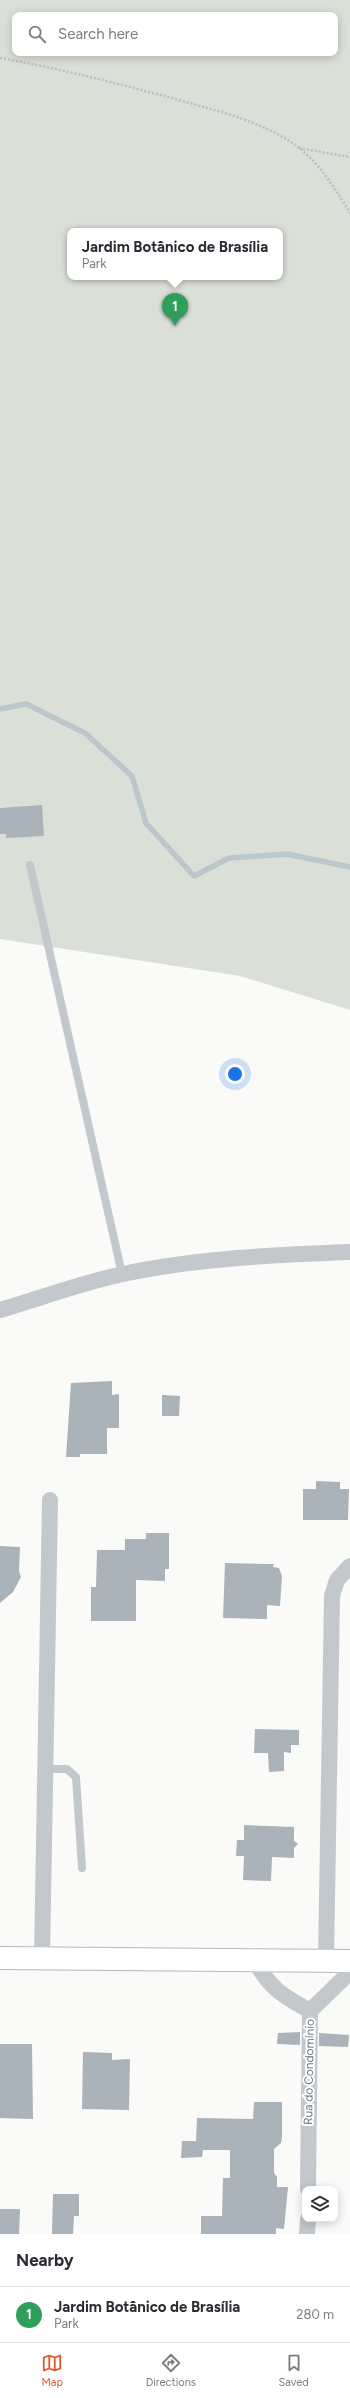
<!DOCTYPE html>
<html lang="en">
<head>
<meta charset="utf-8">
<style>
  body { margin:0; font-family:Figtree,sans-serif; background:#f7f7f7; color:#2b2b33 }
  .controls { position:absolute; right:12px; bottom:12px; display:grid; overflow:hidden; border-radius:8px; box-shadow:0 2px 10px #0003 }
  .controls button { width:36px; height:36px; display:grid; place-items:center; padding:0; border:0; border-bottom:1px solid #e1e1e2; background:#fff; color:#2b2b33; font:20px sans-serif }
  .you { position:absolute; left:235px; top:1074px; width:14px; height:14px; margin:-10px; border:3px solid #fff; border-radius:50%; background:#1a73e8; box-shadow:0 0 0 6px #1a73e833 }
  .badge { display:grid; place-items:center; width:26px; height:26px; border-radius:50%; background:#e4572e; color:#fff; font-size:13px; font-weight:700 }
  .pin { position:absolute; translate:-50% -33px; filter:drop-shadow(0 1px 2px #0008) }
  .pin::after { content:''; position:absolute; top:21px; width:14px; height:12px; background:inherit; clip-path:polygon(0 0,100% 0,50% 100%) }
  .popup { position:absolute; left:67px; top:228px; width:216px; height:52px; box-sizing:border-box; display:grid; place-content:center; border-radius:8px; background:#fff; filter:drop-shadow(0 1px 3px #0005); font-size:13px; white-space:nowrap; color:#7c7c81 }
  .popup b { font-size:15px; color:#2b2b33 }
  .popup::after { content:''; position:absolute; left:50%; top:100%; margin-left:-8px; border:8px solid transparent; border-top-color:#fff }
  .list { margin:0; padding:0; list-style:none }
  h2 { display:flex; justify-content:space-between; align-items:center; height:52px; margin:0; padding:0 16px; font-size:17px }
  h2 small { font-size:13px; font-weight:400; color:#7c7c81 }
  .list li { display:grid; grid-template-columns:26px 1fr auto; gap:12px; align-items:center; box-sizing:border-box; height:56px; padding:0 16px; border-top:1px solid #e1e1e2 }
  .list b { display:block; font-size:15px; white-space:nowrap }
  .list p { margin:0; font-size:13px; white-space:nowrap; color:#7c7c81 }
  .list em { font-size:13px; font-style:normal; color:#7c7c81 }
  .icon { flex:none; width:22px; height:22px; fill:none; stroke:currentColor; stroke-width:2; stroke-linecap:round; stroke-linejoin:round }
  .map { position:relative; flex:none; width:350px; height:2234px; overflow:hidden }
  .search { position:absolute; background:#fff; box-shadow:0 2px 10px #0003; left:12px; right:12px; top:12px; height:44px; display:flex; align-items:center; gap:10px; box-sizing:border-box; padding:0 14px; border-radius:8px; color:#7c7c81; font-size:15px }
  .sheet { height:108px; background:#fff }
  nav { display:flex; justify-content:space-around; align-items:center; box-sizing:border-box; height:56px; border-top:1px solid #e1e1e2; background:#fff; font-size:11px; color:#7c7c81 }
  nav a { display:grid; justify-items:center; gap:2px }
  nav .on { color:#e4572e }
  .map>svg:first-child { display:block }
  .green { fill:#dadfd7; fill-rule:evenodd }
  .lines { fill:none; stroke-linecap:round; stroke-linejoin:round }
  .stream { stroke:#bbc7cb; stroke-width:5.5 }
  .building { fill:#aab3b9 }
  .secondary-casing { stroke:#b3babf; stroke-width:24 }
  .path { stroke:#bbbfc2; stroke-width:2.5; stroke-dasharray:2 2; stroke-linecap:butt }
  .lane { stroke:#c3c8cc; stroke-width:8 }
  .street { stroke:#c3c8cc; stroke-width:16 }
  .secondary { stroke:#fff; stroke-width:22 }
  .labels { text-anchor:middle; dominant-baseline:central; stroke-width:4; stroke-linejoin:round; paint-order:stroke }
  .street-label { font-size:12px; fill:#657683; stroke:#fff }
</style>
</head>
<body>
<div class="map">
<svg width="350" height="2234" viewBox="0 0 350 2234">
  <rect width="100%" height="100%" fill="#fafaf8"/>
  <!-- green -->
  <path class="green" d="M0 0H350V1010L240 976 0 939ZM15 15H335V53H15ZM70 231H280V277H70Z"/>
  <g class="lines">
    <!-- stream -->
    <path class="stream" d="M0 709 26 704 85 733 132 776 146 823 194 876 229 858 287 854 350 867"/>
  </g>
  <!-- building -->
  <g class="building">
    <path d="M42 805 44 836 6 838V834H0V808Z"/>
    <path d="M112 1381V1395L119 1394V1428H107V1454H80V1457H66L71 1383Z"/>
    <path d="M162 1395 180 1396 179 1416H162Z"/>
    <path d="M316 1481 340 1482V1489H349L348 1520H303V1489H316Z"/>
    <path d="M146 1533H169V1569H165V1581L136 1580V1621H91V1587H96L97 1550H125V1539H146Z"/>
    <path d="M0 1546 20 1547 19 1571 21 1577 13 1592 0 1603Z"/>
    <path d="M225 1563 270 1564H274L273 1567 279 1568 282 1576 280 1606 267 1605V1619L223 1618Z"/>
    <path d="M255 1729 299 1730V1745H291V1753L284 1752V1771L269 1772 268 1753H254Z"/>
    <path d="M244 1825 294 1827V1841L298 1844 294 1848V1858L272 1857 271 1881 243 1880 244 1856H236L237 1840H244Z"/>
    <path d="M300 2032V2045L277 2044 278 2033Z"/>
    <path d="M319 2033 349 2035 348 2047 319 2046Z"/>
    <path d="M0 2044H32L33 2119 0 2118Z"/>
    <path d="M83 2052 112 2053V2060L130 2059 129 2110 82 2109Z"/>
    <path d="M254 2102H282V2137L281 2143 274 2149V2173L277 2177V2187H288L284 2229 276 2228V2234H201V2216H222L223 2178H230V2150H203L202 2157 181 2158 182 2141H196L197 2118 253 2119Z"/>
    <path d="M53 2194H79V2216H74L73 2234H52Z"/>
    <path d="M0 2209H20L19 2234H0Z"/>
  </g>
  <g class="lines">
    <!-- secondary casing -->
    <g class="secondary-casing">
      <path id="secondary" d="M0 1958 350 1961"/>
    </g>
    <!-- path -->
    <g class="path">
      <path d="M0 58C57 68 112 82 168 97 210 109 264 121 298 147 321 165 335 189 350 213"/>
      <path d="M299 148 350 157"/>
    </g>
    <!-- lane -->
    <g class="lane">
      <path d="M30 865 122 1274"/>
      <path d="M46 1769H67L76 1777 82 1868"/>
    </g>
    <!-- street -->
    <g class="street">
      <path d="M0 1310C41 1298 81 1283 123 1274 197 1258 274 1255 350 1252"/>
      <path d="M42 1958 50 1500"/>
      <path d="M254 1959C269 1988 283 1996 310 2011"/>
      <path d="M326 1960 332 1596 337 1580 350 1566"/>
      <path d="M308 2189 310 2011 350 1972"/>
      <path d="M307 2234 308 2219"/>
    </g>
    <!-- secondary -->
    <use href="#secondary" class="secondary"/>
  </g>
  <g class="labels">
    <!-- street labels -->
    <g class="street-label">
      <text transform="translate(309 2072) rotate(-89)">Rua do Condomínio</text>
    </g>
  </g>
</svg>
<div class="controls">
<button><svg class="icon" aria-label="layers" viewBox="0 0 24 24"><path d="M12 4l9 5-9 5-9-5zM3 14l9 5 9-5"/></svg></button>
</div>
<div class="you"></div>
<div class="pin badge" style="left:175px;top:326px;background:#2e9e5b">1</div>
<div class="popup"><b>Jardim Botânico de Brasília</b>Park</div>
<div class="search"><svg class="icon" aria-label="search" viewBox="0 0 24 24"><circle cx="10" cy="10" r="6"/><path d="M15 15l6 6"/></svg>Search here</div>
</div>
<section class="sheet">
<h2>Nearby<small></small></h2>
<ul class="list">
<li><span class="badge" style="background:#2e9e5b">1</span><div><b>Jardim Botânico de Brasília</b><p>Park</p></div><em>280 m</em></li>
</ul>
</section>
<nav>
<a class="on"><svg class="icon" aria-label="map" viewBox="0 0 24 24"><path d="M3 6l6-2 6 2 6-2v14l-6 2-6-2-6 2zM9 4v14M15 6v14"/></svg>Map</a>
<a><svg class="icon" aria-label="directions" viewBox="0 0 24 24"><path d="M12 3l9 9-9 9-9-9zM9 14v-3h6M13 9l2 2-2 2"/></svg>Directions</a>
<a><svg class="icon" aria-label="saved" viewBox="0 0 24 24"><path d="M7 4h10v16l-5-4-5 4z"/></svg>Saved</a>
</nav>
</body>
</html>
